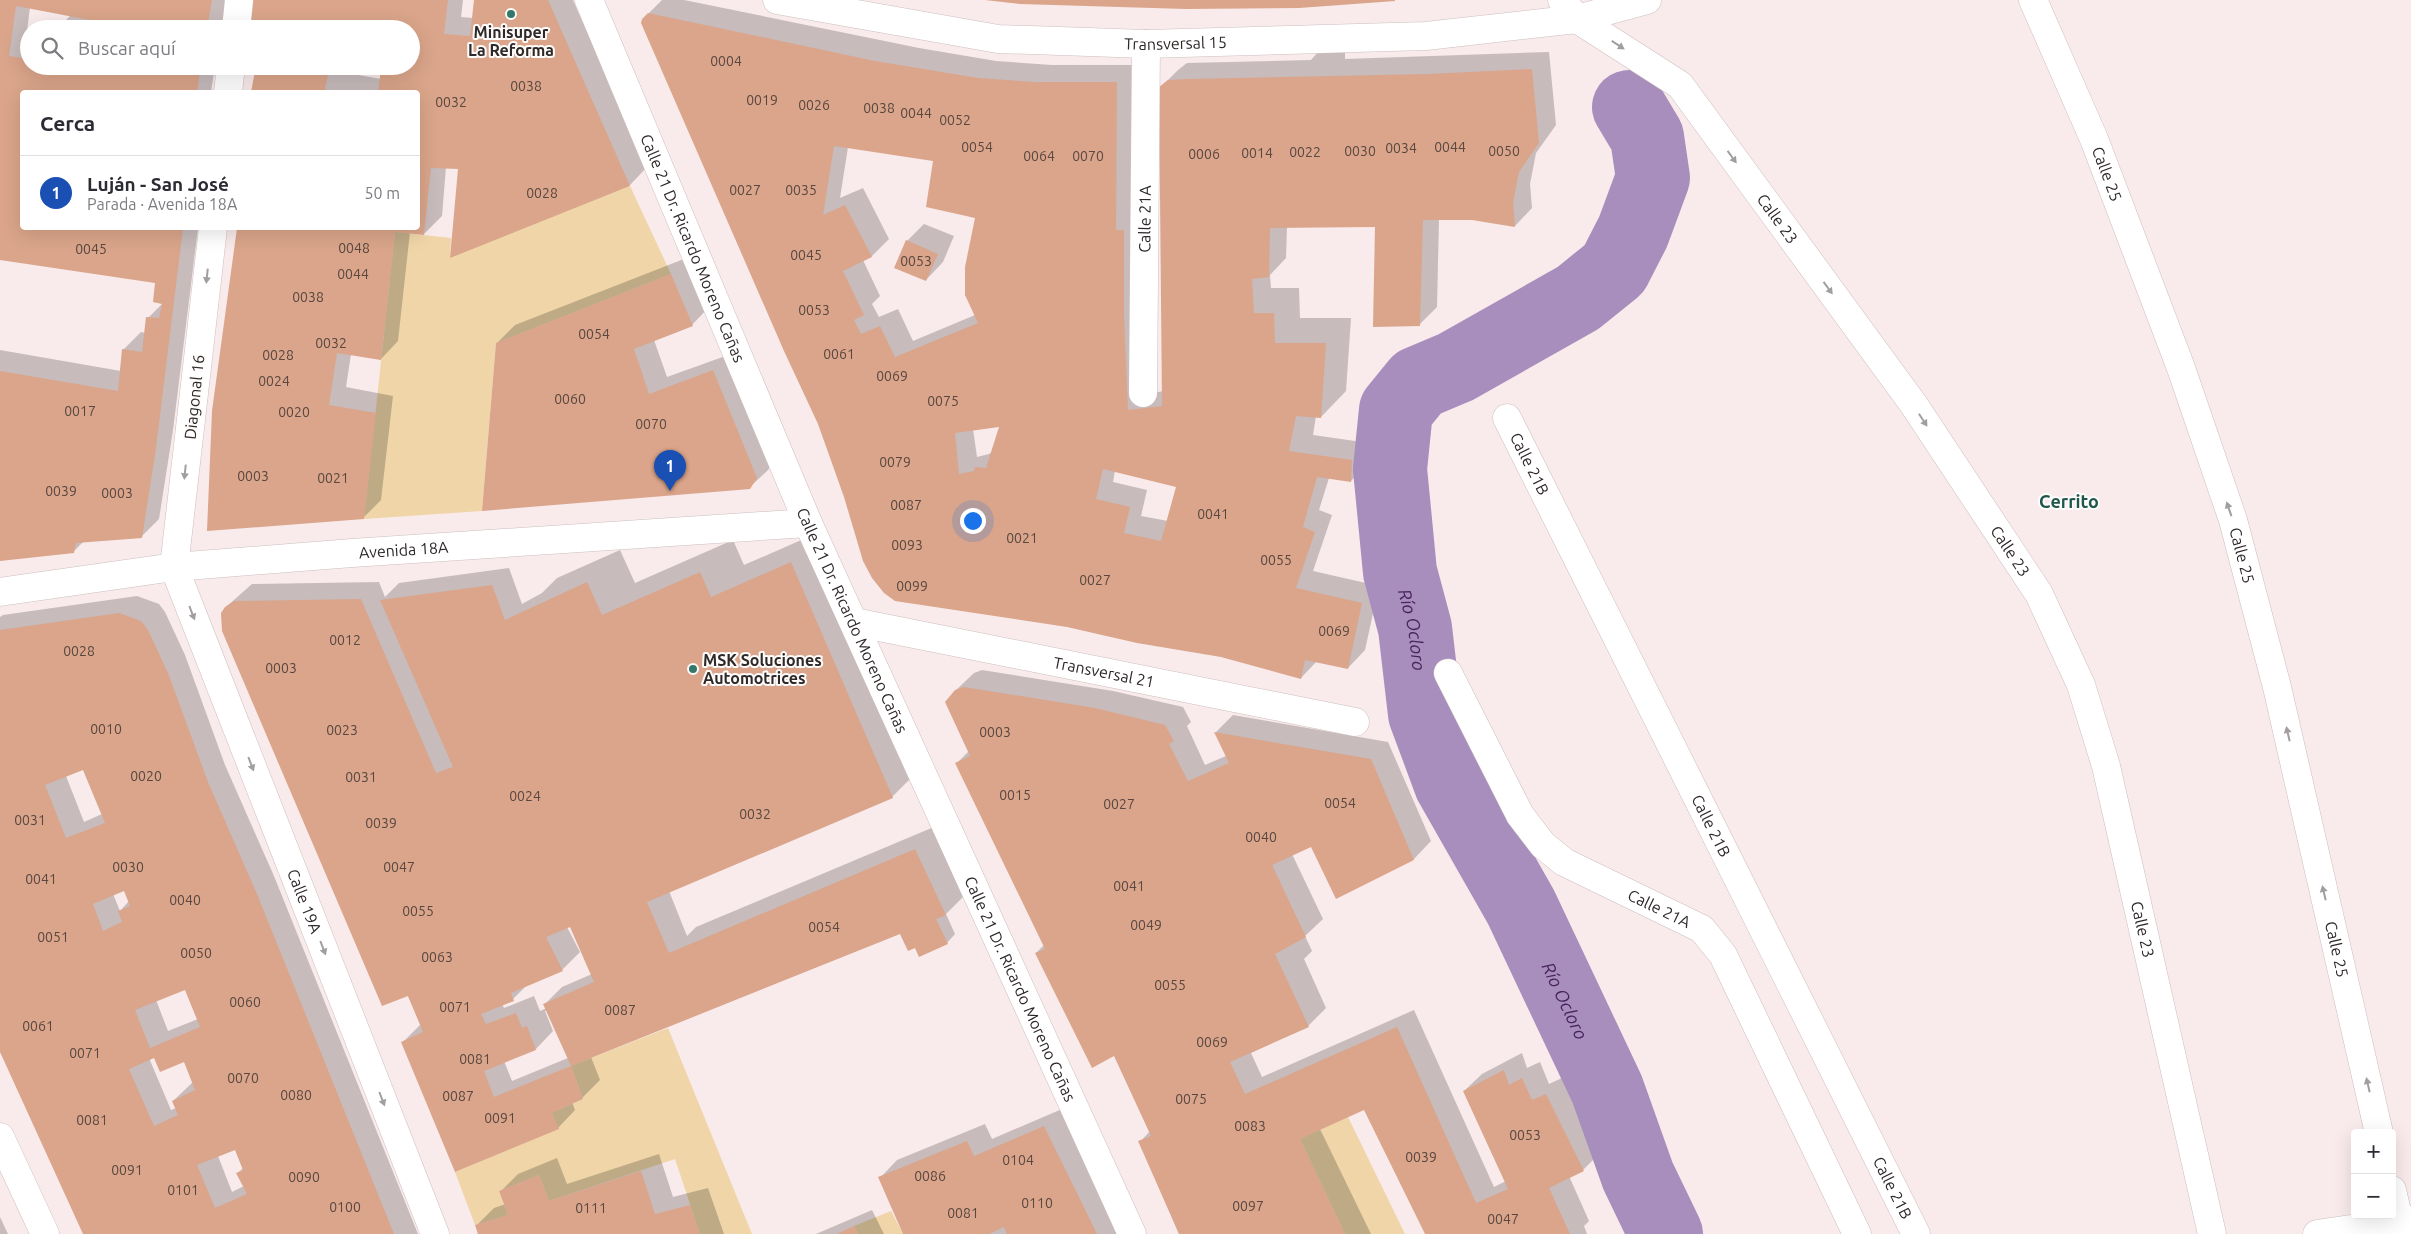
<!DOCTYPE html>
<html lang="es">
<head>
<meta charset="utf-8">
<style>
  body { margin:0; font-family:Ubuntu,sans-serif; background:#f2f2f3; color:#2b2b33 }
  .controls { position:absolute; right:15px; bottom:15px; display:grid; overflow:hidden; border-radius:5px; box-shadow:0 5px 20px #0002 }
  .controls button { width:45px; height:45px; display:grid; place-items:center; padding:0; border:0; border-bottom:1px solid #e1e1e2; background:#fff; color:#2b2b33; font:25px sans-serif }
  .you { position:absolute; left:972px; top:520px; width:18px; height:18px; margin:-12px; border:4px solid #fff; border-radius:50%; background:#1a73e8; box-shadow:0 0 0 8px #1a73e833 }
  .badge { display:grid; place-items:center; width:32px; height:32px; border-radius:50%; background:#1a73e8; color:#fff; font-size:16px; font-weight:700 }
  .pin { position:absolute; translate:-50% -41px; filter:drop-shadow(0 1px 2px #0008) }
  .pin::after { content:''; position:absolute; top:26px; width:18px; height:15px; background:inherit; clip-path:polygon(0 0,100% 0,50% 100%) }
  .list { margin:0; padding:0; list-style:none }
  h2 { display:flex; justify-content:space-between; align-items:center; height:65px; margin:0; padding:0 20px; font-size:21px }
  h2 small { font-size:16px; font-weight:400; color:#7c7c81 }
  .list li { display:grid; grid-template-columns:32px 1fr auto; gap:15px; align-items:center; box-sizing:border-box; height:75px; padding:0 20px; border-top:1px solid #e1e1e2 }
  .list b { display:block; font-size:19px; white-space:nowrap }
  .list p { margin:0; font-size:16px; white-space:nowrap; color:#7c7c81 }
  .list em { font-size:16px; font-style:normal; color:#7c7c81 }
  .icon { flex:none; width:28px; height:28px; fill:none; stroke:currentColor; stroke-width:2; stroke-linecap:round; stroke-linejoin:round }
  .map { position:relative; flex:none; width:2411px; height:1234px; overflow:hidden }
  .search { position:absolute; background:#fff; box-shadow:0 5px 20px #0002; left:20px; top:20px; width:400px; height:55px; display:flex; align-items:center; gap:12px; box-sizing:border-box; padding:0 18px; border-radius:28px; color:#7c7c81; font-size:19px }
  .panel { position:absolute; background:#fff; box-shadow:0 5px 20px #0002; left:20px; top:90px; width:400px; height:140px; border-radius:5px }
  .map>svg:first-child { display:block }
  .green { fill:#efd5a8 }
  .shadow { fill:#0003; fill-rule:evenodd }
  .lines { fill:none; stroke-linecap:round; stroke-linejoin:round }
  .river { stroke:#a88ebd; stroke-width:74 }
  .building { fill:#daa58a; fill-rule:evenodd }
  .minor-casing { stroke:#cdbfbf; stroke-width:29 }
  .minor { stroke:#fff; stroke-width:28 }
  .oneway { fill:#a19e9e }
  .poi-dot { fill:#34786b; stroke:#fefbfb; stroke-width:2 }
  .labels { text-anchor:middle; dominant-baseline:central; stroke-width:4; stroke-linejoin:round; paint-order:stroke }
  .number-label { font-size:14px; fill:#594740 }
  .poi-label { font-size:16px; font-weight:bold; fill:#2e2828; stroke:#fefbfb }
  .street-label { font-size:16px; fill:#2e2828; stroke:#fefbfb }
  .neighbourhood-label { font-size:18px; font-weight:bold; fill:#20574d; stroke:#fefbfb }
  .water-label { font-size:18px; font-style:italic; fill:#47245e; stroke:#fefbfb }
</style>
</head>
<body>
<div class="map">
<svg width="2411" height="1234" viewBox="0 0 2411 1234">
  <rect width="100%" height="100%" fill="#f9eaeb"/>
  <!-- green -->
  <g class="green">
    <path d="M630 186 671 274 496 343 482 511 364 519 395 232 451 238 450 257Z"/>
    <path d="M668 1028 752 1234H700L675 1159 549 1201 539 1175 499 1191 508 1215 475 1225 455 1172 558 1129 552 1113 583 1099 571 1066Z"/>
    <path d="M1348 1117 1405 1234H1345L1300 1139Z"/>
    <path d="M891 1211 903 1234H858L854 1226Z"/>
  </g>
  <!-- shadow -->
  <g class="shadow">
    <path d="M0 0H226L222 29H62V24L71 15 30 7 26 39H29V66H215L211 92H22V228H198L173 430 159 519 141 537 84 541 73 552 0 560V350L121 371 123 350 141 332 146 333 148 318 163 303 156 282 0 259Z"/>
    <path d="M255 0H463L461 17 473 18 475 0H573L647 167 630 185 451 256 459 168 446 167 442 216 424 234 410 232 398 341 381 359 351 354 346 387 393 396 381 500 363 518 214 411 238 228H418V92H253L258 66H343L342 72 381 79 382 68 373 66H411V29Z"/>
    <path d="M662 0H684L919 48 996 61 1052 65H1134L1146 394 1164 391 1160 88 1178 70 1187 63 1311 60 1319 51H1345V59L1549 52 1556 125 1536 153 1530 184 1532 208 1515 226 1472 219H1439L1437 307 1419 325 1376 226 1287 227 1286 258 1270 275 1271 288H1299L1300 318H1351L1346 391 1321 417 1316 416 1313 435 1369 443 1368 463 1351 481 1329 478 1319 510 1332 515 1313 571 1379 586 1365 650 1348 668 1317 661 1301 678 845 496 819 423 646 16ZM848 147 935 160 976 217 975 315 913 341 898 309 879 317 872 304 880 296 863 260 872 256 889 239 863 188 840 198ZM1001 426 993 451 989 454 977 457 973 429ZM1115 471 1178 486 1168 521 1141 516 1147 490 1113 482Z"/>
    <path d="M924 224 954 236 943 262 926 280 907 241Z"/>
    <path d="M689 257 709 307 692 325 654 340 667 377 731 354 774 459 768 470 750 487 497 343 515 325Z"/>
    <path d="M824 530 918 771 892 797 669 891 687 936 696 927 941 824 971 889 946 914 955 934 947 943 905 931 591 1057 600 1080 582 1098 572 1102 575 1110 558 1128 456 1170 402 1043 421 1024 226 607 252 584 379 582 385 597 399 583 509 568 522 604 542 593 557 578 620 550 635 583 733 540 744 565ZM570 925 592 974 562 987 545 1004 547 1008 540 1011 534 996 504 1008 502 1004 513 999 528 984 562 970 580 952 567 927ZM547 1010 568 1058 512 1081 504 1061 536 1049 553 1031 545 1011Z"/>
    <path d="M137 596 159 604 165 612 185 655 225 765 274 876 418 1234H84L0 1050V617L3 615ZM83 769 102 814 84 822 66 776ZM125 889 129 901 120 911 113 894ZM185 989 198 1019 168 1031 156 1000ZM155 1056 184 1061 193 1082 173 1101 176 1108 171 1110 149 1058ZM236 1148 244 1167 238 1173 244 1186 232 1192 218 1156Z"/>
    <path d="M982 670 1113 691 1183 707 1191 722 1187 726 1205 765 1226 756 1216 732 1233 715 1388 742 1431 841 1414 859 1337 897 1311 845 1292 854 1323 919 1305 936 1312 951 1304 959 1326 1008 1308 1026 1251 1053 1262 1077 1414 1010 1494 1187 1506 1181 1464 1091 1482 1074 1522 1053 1527 1068 1540 1062 1549 1084 1564 1077 1601 1152 1584 1169 1569 1176 1589 1221 1584 1226 1587 1234H1427L1365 1108 1320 1129 1371 1234H1179L1140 1142 1150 1131 1115 1055 1092 1066 1036 953 1044 945 957 763 969 751 955 691 974 673Z"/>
    <path d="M1062 1109 1121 1234H904L880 1178 897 1160 985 1124 992 1139Z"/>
    <path d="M659 1154 673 1197 708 1188 724 1234H479L476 1226 494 1208 506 1204 501 1191 518 1174 557 1158 567 1184Z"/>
    <path d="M872 1210 884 1234H816Z"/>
    <path d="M0 1217 8 1234H0Z"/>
  </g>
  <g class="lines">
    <!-- river -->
    <path class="river" id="s1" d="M1629 107 1647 137 1653 178 1633 232 1614 269 1578 298 1456 367 1418 383 1396 410 1390 469 1400 572 1415 628 1425 714 1451 784 1521 907 1607 1089 1638 1176 1666 1234"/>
  </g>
  <!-- building -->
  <g class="building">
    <path d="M0 0H212L207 29H94L95 21 16 6 9 56 29 59V66H201L197 92H22V228H183L156 448 142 538 76 543 74 553 0 561V371L118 391 122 349 142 352 146 317 159 318 162 304 153 302 155 283 0 260Z"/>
    <path d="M253 0H448L444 34 470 36 474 0H548L630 186 450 258 458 169 431 168 424 235 395 232 381 360 337 353 329 405 376 413 364 519 207 531 212 411 237 228H418V92H378L381 69 372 67 411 66V29H249Z"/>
    <path d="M985 0H1395V1L1299 8 1186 9 1020 4Z"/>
    <path d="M648 13 875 61 978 78 1034 82H1117L1116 230H1124V314L1128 410 1162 406 1159 87 1168 80 1189 79 1428 74 1532 69 1539 143 1519 172 1513 203 1515 227 1472 220H1423L1420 326 1373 327 1375 227 1270 228 1269 277 1252 279 1254 313H1274L1275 343H1326L1321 418 1296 416 1289 451 1352 460 1351 482 1317 477 1303 527 1315 532 1296 588 1362 603 1348 669 1305 660 1301 679 1221 657 1137 643 1067 627 895 601 884 593 872 578 863 561 844 497 818 424 784 351 641 23 642 19ZM834 146 933 161 926 207 975 218 965 267V295L978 323 895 357 880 326 861 334 854 320 864 315 843 271 872 257 845 205 823 215ZM999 427 986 468 975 467 974 471 959 474 955 433ZM1103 469 1176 487 1161 541 1124 533 1130 507 1096 499Z"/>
    <path d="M61 23 84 28V29H60Z"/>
    <path d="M256 66H330L325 89 337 92H251Z"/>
    <path d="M906 240 938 254 926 281 894 268Z"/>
    <path d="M671 274 693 326 634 349 649 394 713 370 757 478 750 489 482 511 496 343Z"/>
    <path d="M791 562 893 798 647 902 669 953 915 849 946 915 936 919 948 944 919 957 915 948 908 951 900 934 571 1066 583 1099 552 1113 559 1129 455 1172 401 1042 423 1032 408 996 382 1006 222 631 221 613 225 607 234 601 361 599 436 773 453 767 380 600 492 585 505 620 587 582 602 615 700 572 711 597ZM570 927 594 982 543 1004 571 1066 494 1097 484 1071 536 1050 527 1026 522 1028 516 1013 486 1024 481 1014 514 1001 511 993 563 971 546 937Z"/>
    <path d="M119 613 141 621 148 630 168 673 208 782 257 894 394 1234H83L0 1052V630ZM83 770 105 823 66 838 45 785ZM124 891 130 906 118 911 122 922 103 931 93 904ZM185 990 200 1027 150 1048 135 1010ZM154 1058 160 1072 184 1062 195 1090 172 1101 178 1115 154 1126 129 1069ZM235 1150 243 1170 236 1173 247 1194 215 1208 197 1165Z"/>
    <path d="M964 687 1095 708 1165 725 1174 741 1169 744 1188 781 1229 763 1214 732 1371 759 1414 860 1336 899 1311 847 1272 865 1306 937 1275 954 1309 1027 1230 1062 1245 1094 1397 1027 1476 1203 1508 1189 1463 1091 1504 1070 1509 1085 1522 1078 1532 1100 1546 1094 1584 1171 1549 1188 1570 1234H1425L1364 1110 1300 1139 1345 1234H1179L1138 1141 1151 1136 1114 1056 1092 1068 1035 953 1045 949 955 763 970 756 945 702 955 690Z"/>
    <path d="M1044 1126 1097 1234H1007L1004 1227 989 1234H903L878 1177 967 1141 974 1156Z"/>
    <path d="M641 1171 655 1214 690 1205 700 1234H478L475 1225 508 1215 499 1191 539 1175 549 1201Z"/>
    <path d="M854 1226 858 1234H837Z"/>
  </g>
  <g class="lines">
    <!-- minor casing -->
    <g class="minor-casing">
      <g id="minor">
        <path id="s2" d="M589 0 808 523 1132 1234"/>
        <path id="s3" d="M777 0 998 39 1146 44 1426 36 1577 19 1647 0"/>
        <path id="s4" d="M1562 0 1577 19 1680 85 1914 405 2039 594 2081 685 2106 766 2212 1234"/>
        <path id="s5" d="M2033 0 2094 139 2181 368 2233 520 2277 687 2379 1133"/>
        <path d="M236 29 239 0"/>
        <path d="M228 92 231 66"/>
        <path id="s6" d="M213 228 174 567 435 1234"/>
        <path id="s7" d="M1143 393 1146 44"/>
        <path id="s8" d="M1507 418 1916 1234"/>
        <path id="s9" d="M0 592 174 567 352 553 808 523"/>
        <path id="s10" d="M854 622 1355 722"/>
        <path id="s11" d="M1448 673 1520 815 1543 845 1564 862 1702 929 1723 955 1857 1234"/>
        <path d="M0 1137 45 1234"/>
        <path d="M2392 1190 2399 1221"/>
        <path d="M2317 1234 2411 1220"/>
      </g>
    </g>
    <!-- minor -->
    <use href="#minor" class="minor"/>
  </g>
  <!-- one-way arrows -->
  <defs><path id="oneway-solid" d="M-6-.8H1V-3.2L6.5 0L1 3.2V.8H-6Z" transform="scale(1.25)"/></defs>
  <g class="oneway">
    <use href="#oneway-solid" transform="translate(1618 45) rotate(33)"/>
    <use href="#oneway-solid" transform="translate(1732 157) rotate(54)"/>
    <use href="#oneway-solid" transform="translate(207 276) rotate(96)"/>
    <use href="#oneway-solid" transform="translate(1828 288) rotate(54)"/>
    <use href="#oneway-solid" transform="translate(1923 420) rotate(57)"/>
    <use href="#oneway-solid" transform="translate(185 472) rotate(96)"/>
    <use href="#oneway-solid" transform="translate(2229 509) rotate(-109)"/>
    <use href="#oneway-solid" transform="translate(192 613) rotate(69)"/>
    <use href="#oneway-solid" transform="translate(2288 734) rotate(-103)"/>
    <use href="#oneway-solid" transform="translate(251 764) rotate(69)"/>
    <use href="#oneway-solid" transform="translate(2324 893) rotate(-103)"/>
    <use href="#oneway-solid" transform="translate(323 948) rotate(69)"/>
    <use href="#oneway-solid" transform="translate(2368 1085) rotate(-103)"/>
    <use href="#oneway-solid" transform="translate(382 1099) rotate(69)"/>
  </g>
  <!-- markers -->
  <g class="poi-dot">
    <circle cx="511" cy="14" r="5"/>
    <circle cx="693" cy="669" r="5"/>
  </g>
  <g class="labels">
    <!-- number labels -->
    <g class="number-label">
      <text x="726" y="61">0004</text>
      <text x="526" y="86">0038</text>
      <text x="762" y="100">0019</text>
      <text x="451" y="102">0032</text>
      <text x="814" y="105">0026</text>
      <text x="879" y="108">0038</text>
      <text x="916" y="113">0044</text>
      <text x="955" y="120">0052</text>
      <text x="977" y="147">0054</text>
      <text x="1450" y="147">0044</text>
      <text x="1401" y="148">0034</text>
      <text x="1360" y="151">0030</text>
      <text x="1504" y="151">0050</text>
      <text x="1305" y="152">0022</text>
      <text x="1257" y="153">0014</text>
      <text x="1204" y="154">0006</text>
      <text x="1039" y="156">0064</text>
      <text x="1088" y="156">0070</text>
      <text x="745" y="190">0027</text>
      <text x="801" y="190">0035</text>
      <text x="542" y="193">0028</text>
      <text x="354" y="248">0048</text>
      <text x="91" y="249">0045</text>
      <text x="806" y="255">0045</text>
      <text x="916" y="261">0053</text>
      <text x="353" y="274">0044</text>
      <text x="308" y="297">0038</text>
      <text x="814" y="310">0053</text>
      <text x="594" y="334">0054</text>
      <text x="331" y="343">0032</text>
      <text x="839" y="354">0061</text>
      <text x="278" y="355">0028</text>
      <text x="892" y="376">0069</text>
      <text x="274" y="381">0024</text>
      <text x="570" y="399">0060</text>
      <text x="943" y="401">0075</text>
      <text x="80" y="411">0017</text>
      <text x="294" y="412">0020</text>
      <text x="651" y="424">0070</text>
      <text x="895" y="462">0079</text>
      <text x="253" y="476">0003</text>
      <text x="333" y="478">0021</text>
      <text x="61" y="491">0039</text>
      <text x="117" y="493">0003</text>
      <text x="906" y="505">0087</text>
      <text x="1213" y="514">0041</text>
      <text x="1022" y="538">0021</text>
      <text x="907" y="545">0093</text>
      <text x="1276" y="560">0055</text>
      <text x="1095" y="580">0027</text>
      <text x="912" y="586">0099</text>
      <text x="1334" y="631">0069</text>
      <text x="345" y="640">0012</text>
      <text x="79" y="651">0028</text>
      <text x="281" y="668">0003</text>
      <text x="106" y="729">0010</text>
      <text x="342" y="730">0023</text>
      <text x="995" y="732">0003</text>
      <text x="146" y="776">0020</text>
      <text x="361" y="777">0031</text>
      <text x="1015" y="795">0015</text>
      <text x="525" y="796">0024</text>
      <text x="1340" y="803">0054</text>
      <text x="1119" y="804">0027</text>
      <text x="755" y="814">0032</text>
      <text x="30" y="820">0031</text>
      <text x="381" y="823">0039</text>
      <text x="1261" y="837">0040</text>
      <text x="128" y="867">0030</text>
      <text x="399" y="867">0047</text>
      <text x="41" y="879">0041</text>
      <text x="1129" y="886">0041</text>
      <text x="185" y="900">0040</text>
      <text x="418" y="911">0055</text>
      <text x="1146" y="925">0049</text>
      <text x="824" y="927">0054</text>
      <text x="53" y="937">0051</text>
      <text x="196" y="953">0050</text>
      <text x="437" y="957">0063</text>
      <text x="1170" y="985">0055</text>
      <text x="245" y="1002">0060</text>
      <text x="455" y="1007">0071</text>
      <text x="620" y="1010">0087</text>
      <text x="38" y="1026">0061</text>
      <text x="1212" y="1042">0069</text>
      <text x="85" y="1053">0071</text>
      <text x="475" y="1059">0081</text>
      <text x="243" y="1078">0070</text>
      <text x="296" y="1095">0080</text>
      <text x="458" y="1096">0087</text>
      <text x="1191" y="1099">0075</text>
      <text x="500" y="1118">0091</text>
      <text x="92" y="1120">0081</text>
      <text x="1250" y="1126">0083</text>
      <text x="1525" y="1135">0053</text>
      <text x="1421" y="1157">0039</text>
      <text x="1018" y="1160">0104</text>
      <text x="127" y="1170">0091</text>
      <text x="930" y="1176">0086</text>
      <text x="304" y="1177">0090</text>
      <text x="183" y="1190">0101</text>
      <text x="1037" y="1203">0110</text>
      <text x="1248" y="1206">0097</text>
      <text x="345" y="1207">0100</text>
      <text x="591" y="1208">0111</text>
      <text x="963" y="1213">0081</text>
      <text x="1503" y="1219">0047</text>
    </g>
    <!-- poi labels -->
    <g class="poi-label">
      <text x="511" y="32">Minisuper<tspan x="511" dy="18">La Reforma</tspan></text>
      <text x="703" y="660" text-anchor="start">MSK Soluciones<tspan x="703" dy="18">Automotrices</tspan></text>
    </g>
    <!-- street labels -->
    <g class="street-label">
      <text stroke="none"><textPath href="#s3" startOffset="402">Transversal 15</textPath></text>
      <text stroke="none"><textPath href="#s5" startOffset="189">Calle 25</textPath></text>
      <text stroke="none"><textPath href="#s7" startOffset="174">Calle 21A</textPath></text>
      <text stroke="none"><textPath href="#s4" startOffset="312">Calle 23</textPath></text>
      <text stroke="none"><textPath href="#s2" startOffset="269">Calle 21 Dr. Ricardo Moreno Cañas</textPath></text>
      <text transform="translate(194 397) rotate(-84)">Diagonal 16</text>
      <text stroke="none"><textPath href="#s8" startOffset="51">Calle 21B</textPath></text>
      <text stroke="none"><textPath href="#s9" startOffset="406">Avenida 18A</textPath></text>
      <text stroke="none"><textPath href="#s4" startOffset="718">Calle 23</textPath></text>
      <text stroke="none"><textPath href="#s5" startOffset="594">Calle 25</textPath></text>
      <text stroke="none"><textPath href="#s2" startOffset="674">Calle 21 Dr. Ricardo Moreno Cañas</textPath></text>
      <text stroke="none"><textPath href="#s10" startOffset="255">Transversal 21</textPath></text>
      <text stroke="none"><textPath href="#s8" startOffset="456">Calle 21B</textPath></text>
      <text stroke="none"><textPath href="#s6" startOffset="700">Calle 19A</textPath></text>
      <text stroke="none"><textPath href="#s11" startOffset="330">Calle 21A</textPath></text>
      <text stroke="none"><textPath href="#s4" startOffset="1122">Calle 23</textPath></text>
      <text stroke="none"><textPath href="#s5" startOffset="999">Calle 25</textPath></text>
      <text stroke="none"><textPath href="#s2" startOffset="1079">Calle 21 Dr. Ricardo Moreno Cañas</textPath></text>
      <text stroke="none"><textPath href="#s8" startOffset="861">Calle 21B</textPath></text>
    </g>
    <!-- neighbourhood labels -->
    <g class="neighbourhood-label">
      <text x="2069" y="501">Cerrito</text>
    </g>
    <!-- water labels -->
    <g class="water-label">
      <text stroke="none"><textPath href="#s1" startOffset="660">Río Ocloro</textPath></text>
      <text stroke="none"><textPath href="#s1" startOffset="1065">Río Ocloro</textPath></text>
    </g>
  </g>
</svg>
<div class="controls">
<button>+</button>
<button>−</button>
</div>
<div class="you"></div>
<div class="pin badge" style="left:670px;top:491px;background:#1a4fb4">1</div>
<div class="search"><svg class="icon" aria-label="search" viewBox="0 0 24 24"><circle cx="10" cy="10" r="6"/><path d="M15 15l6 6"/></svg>Buscar aquí</div>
<section class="panel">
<h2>Cerca<small></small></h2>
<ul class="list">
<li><span class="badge" style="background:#1a4fb4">1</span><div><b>Luján - San José</b><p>Parada · Avenida 18A</p></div><em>50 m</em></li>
</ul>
</section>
</div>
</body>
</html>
